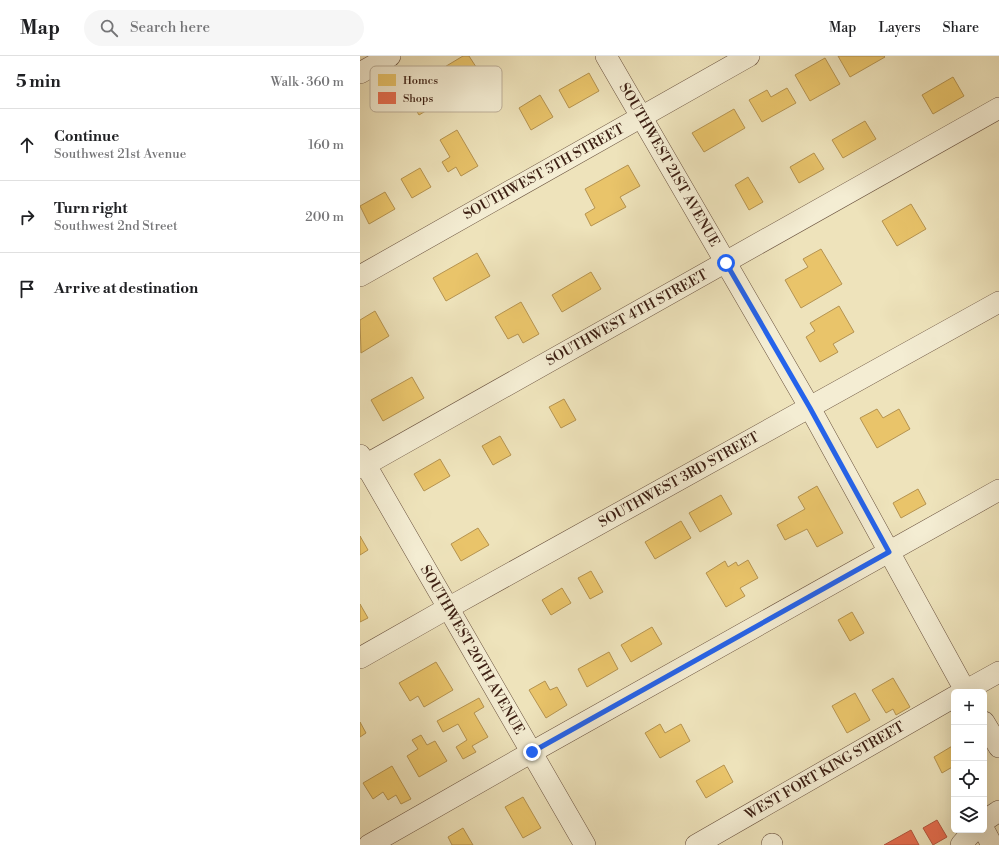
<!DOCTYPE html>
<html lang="en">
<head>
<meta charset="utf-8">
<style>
  body { margin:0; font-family:"Libre Bodoni",serif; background:#f6f6f6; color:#202124 }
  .controls { position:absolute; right:12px; bottom:12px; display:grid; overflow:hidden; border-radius:6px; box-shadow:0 4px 16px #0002 }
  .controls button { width:36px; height:36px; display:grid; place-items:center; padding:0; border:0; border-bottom:1px solid #e0e0e0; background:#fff; color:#202124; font:20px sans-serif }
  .stop { position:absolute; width:12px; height:12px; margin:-9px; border:3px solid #2563eb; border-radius:50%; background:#fff }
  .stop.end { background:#2563eb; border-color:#fff; box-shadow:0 1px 4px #0008 }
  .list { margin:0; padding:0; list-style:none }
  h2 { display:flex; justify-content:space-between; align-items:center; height:52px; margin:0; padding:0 16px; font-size:17px }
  h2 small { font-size:13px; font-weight:400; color:#757577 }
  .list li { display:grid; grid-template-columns:26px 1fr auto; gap:12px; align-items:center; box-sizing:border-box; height:72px; padding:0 16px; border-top:1px solid #e0e0e0 }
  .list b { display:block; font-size:15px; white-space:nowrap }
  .list p { margin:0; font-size:13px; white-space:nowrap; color:#757577 }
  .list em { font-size:13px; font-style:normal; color:#757577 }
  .icon { flex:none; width:22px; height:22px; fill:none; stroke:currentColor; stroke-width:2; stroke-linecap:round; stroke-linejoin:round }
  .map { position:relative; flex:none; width:639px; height:789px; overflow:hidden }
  header { display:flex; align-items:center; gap:24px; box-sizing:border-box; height:56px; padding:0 20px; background:#fff; border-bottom:1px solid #e0e0e0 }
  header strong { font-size:19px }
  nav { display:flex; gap:22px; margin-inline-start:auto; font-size:14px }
  .search { width:280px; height:36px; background:#f6f6f6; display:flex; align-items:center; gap:10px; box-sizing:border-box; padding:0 14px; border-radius:22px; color:#757577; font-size:15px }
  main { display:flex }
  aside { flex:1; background:#fff }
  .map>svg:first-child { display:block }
  .homes { fill:#e9c46a; stroke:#b59350 }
  .shops { fill:#e76f51; stroke:#b4573f }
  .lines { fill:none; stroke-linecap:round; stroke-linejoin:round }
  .minor-casing { stroke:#69513e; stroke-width:22 }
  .minor { stroke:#f4edd3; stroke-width:21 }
  .route { stroke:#2563eb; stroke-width:5 }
  .labels { text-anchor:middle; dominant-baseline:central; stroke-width:4; stroke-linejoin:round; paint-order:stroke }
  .street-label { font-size:14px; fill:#3d2014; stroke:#f4edd3 }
  .key { fill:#f4edd3; stroke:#bdb09a; stroke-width:1 }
  .key-label { font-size:11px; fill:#3d2014 }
</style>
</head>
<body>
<header>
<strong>Map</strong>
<div class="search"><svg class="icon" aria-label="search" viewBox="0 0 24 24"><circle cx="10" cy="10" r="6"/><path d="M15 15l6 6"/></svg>Search here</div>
<nav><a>Map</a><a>Layers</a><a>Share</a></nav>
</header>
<main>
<aside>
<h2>5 min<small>Walk · 360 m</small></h2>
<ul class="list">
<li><svg class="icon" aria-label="ahead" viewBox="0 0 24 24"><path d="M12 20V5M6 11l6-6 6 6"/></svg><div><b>Continue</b><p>Southwest 21st Avenue</p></div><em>160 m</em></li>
<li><svg class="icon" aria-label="right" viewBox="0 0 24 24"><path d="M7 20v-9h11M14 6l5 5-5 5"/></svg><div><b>Turn right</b><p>Southwest 2nd Street</p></div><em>200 m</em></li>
<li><svg class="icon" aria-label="arrive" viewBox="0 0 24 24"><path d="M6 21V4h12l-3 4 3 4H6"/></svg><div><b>Arrive at destination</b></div></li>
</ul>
</aside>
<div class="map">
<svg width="639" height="789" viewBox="0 0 639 789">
  <rect width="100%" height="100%" fill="#eee3bb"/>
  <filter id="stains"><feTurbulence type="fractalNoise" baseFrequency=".005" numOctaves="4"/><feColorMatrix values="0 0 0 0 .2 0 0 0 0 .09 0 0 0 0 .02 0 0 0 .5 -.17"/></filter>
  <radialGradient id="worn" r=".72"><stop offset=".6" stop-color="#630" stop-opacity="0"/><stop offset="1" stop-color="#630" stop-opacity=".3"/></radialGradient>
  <!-- homes -->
  <g class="homes">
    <path d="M103 0H109L118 14 92 29 83 12Z"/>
    <path d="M478 0H524L525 1 490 21Z"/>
    <path d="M465 2 480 28 450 45 435 19Z"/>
    <path d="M229 17 239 35 209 52 199 34Z"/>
    <path d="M593 21 604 40 573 58 562 39Z"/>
    <path d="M64 22 79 47 59 59 44 34Z"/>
    <path d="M427 32 436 47 402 66 389 44 407 34 411 41Z"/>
    <path d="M180 39 193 61 171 74 159 52Z"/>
    <path d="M374 53 385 72 344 96 332 77Z"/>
    <path d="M505 65 516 83 483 102 472 84Z"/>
    <path d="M97 74 118 110 101 120 96 111 88 116 82 106 90 101 80 84Z"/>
    <path d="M454 97 464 113 439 127 430 111Z"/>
    <path d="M268 109 280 130 260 141 266 151 231 170 225 158 235 152 225 133Z"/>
    <path d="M60 112 71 131 52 142 41 123Z"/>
    <path d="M388 121 403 146 389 154 375 129Z"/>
    <path d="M25 136 35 153 9 168 0 150Z"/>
    <path d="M551 148 566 173 537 190 522 165Z"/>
    <path d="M461 193 482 228 441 252 425 224 448 211 443 203Z"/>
    <path d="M117 197 130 220 86 245 73 222Z"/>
    <path d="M231 216 241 233 202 256 192 239Z"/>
    <path d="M161 246 179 278 163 287 158 278 148 283 135 261Z"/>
    <path d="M479 250 494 276 473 288 478 296 460 306 446 281 455 275 450 267Z"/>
    <path d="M15 255 29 280 1 297 0 264Z"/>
    <path d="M52 321 64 342 23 365 11 344Z"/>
    <path d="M204 343 216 364 201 372 189 351Z"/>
    <path d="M517 353 523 362 539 353 550 373 517 392 500 362Z"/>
    <path d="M140 380 151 399 133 409 122 390Z"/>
    <path d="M80 403 90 420 64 435 54 418Z"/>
    <path d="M457 430 483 477 457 491 447 473 425 484 417 469 445 453 438 441Z"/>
    <path d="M558 433 566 448 541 462 533 447Z"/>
    <path d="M361 439 372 458 340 476 329 457Z"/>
    <path d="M321 465 331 482 295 503 285 486Z"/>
    <path d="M118 472 129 489 101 505 91 488Z"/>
    <path d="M0 480 8 494 0 499Z"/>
    <path d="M388 504 398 522 380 532 385 540 366 551 346 517 365 505 368 511 376 506 378 510Z"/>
    <path d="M231 515 243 536 230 543 218 522Z"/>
    <path d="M202 532 211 547 191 559 182 544Z"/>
    <path d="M0 548 8 562 0 566Z"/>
    <path d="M492 556 504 577 490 585 478 564Z"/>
    <path d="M292 571 302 588 271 606 261 589Z"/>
    <path d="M249 596 258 613 227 631 218 613Z"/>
    <path d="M76 606 93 634 64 651 58 640 50 645 39 627Z"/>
    <path d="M533 622 550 651 536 659 533 653 526 657 512 634Z"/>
    <path d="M185 625 190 634 197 631 207 649 186 662 169 634Z"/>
    <path d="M495 637 510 664 487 677 472 650Z"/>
    <path d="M119 642 124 651 114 657 128 681 112 690 116 696 103 703 96 691 107 684 98 668 83 676 77 665Z"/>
    <path d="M0 666 6 677 0 681Z"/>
    <path d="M300 668 305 677 321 668 330 685 300 702 285 677Z"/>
    <path d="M61 679 67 689 75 685 87 705 59 721 47 700 58 693 52 684Z"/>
    <path d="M594 689V710L582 717 574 701Z"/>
    <path d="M364 709 373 726 346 742 336 725Z"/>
    <path d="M32 710 51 743 41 748 36 739 28 744 23 736 13 743 3 727Z"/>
    <path d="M163 741 181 772 163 782 145 751Z"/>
    <path d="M103 772 113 789H92L88 781Z"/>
  </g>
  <!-- shops -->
  <g class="shops">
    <path d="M577 764 587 781 573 789 563 772Z"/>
    <path d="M551 774 559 789H524Z"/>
  </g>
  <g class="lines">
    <!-- minor casing -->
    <g class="minor-casing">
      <g id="minor">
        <path d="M246 0 450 352 606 636"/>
        <path d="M0 17 30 0"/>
        <path d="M0 220 389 0"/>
        <path d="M0 399 225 789"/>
        <path d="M0 412 639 52"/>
        <path d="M0 602 88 552 639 246"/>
        <path d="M603 636 639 616"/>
        <path d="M624 666 639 691"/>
        <path d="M624 765 639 755"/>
        <path d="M624 774 632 789"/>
        <path d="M412 788V789"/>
        <path d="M9 789 172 696 639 434"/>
        <path d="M336 789 594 641"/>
        <path d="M601 789 614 774"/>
      </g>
    </g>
    <!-- minor -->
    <use href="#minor" class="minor"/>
  </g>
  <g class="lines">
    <!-- route -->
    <path class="route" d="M172 696 529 496 450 352 366 207"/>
  </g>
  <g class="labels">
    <!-- street labels -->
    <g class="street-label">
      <text transform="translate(309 109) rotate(60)">SOUTHWEST 21ST AVENUE</text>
      <text transform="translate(184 116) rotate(-29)">SOUTHWEST 5TH STREET</text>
      <text transform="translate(267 262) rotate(-29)">SOUTHWEST 4TH STREET</text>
      <text transform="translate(319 424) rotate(-29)">SOUTHWEST 3RD STREET</text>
      <text transform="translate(112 594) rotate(60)">SOUTHWEST 20TH AVENUE</text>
      <text transform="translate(465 715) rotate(-30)">WEST FORT KING STREET</text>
    </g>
  </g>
  <!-- legend -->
  <rect x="10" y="10" width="132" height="46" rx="6" class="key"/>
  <rect x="18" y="18" width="18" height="12" fill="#e9c46a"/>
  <rect x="18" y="36" width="18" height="12" fill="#e76f51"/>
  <g class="key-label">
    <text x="43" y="28">Homes</text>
    <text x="43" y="46">Shops</text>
  </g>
  <rect width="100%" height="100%" filter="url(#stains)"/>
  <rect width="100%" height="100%" fill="url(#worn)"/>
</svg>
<div class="controls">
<button>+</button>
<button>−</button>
<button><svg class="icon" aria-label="locate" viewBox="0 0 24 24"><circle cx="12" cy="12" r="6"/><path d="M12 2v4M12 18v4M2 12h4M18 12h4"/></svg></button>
<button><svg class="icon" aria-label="layers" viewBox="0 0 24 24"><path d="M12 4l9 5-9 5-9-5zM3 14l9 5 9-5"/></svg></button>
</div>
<div class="stop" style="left:366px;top:207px"></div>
<div class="stop end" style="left:172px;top:696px"></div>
</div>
</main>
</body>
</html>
